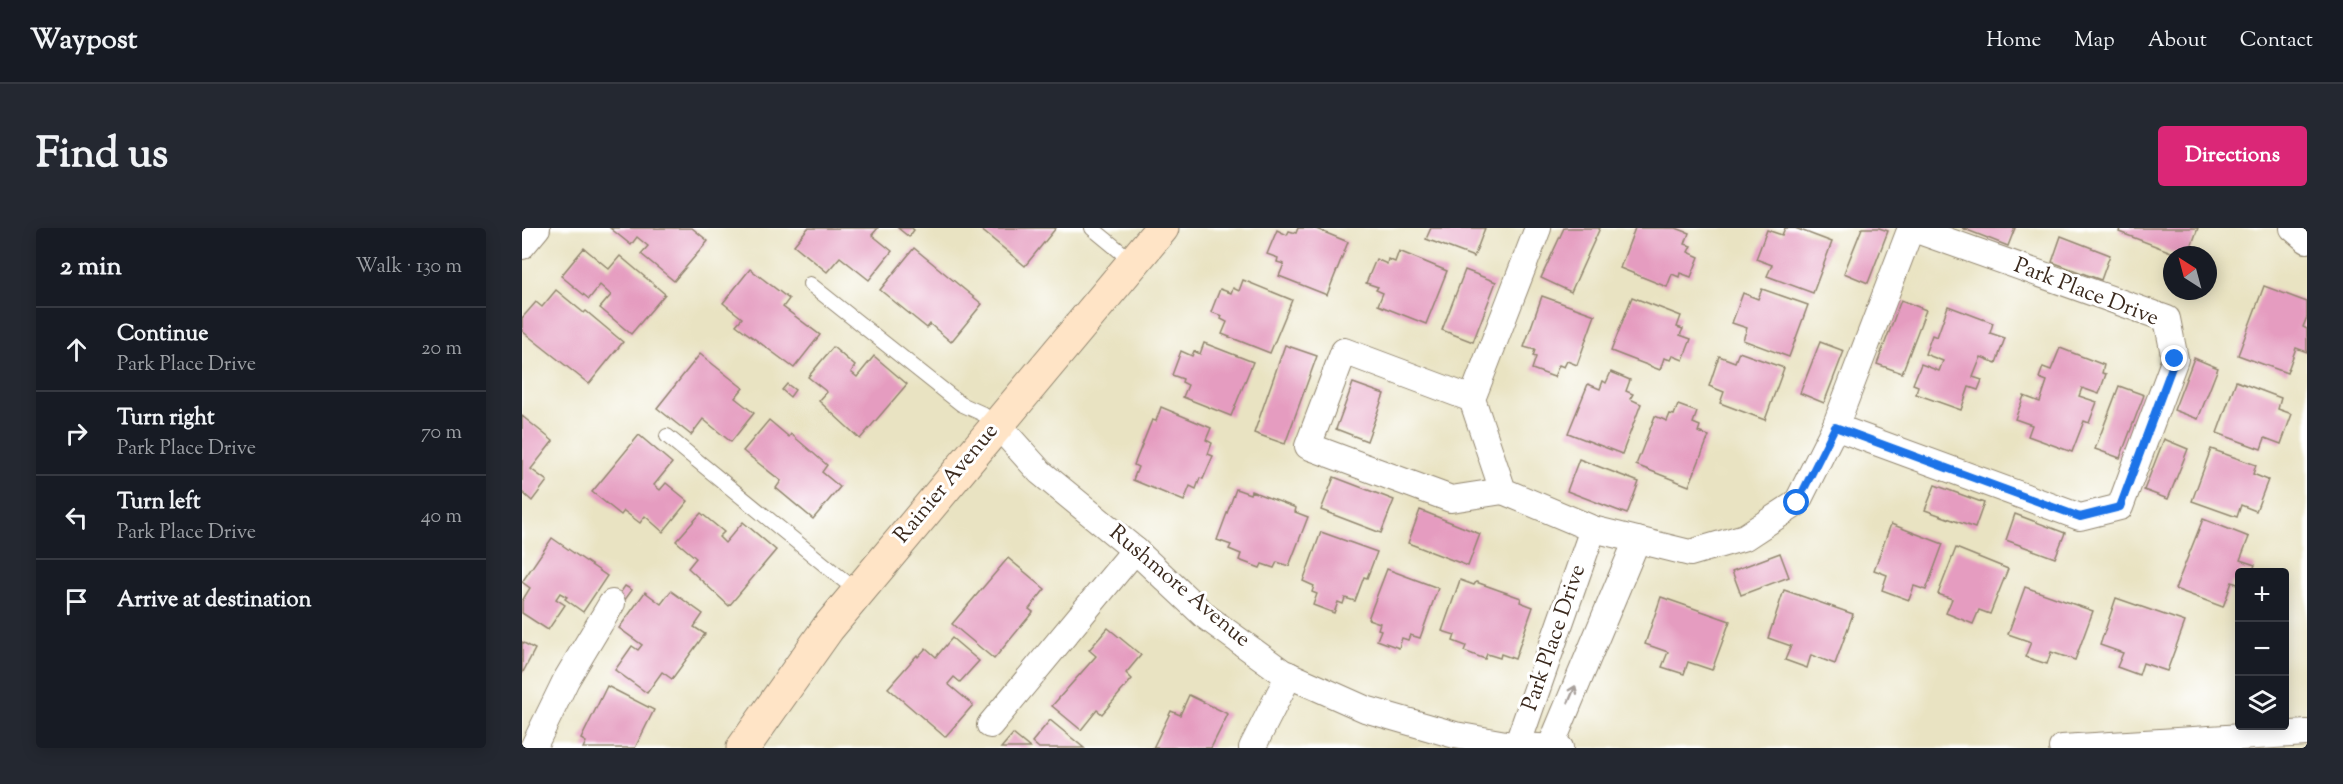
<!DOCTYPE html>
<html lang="en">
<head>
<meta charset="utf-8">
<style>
  body { margin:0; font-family:"Sorts Mill Goudy",serif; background:#242831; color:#f1f3f6 }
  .controls { position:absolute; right:18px; bottom:18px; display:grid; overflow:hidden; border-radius:6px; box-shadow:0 3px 15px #0003 }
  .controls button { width:54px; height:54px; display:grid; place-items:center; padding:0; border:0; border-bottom:2px solid #363941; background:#171b24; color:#f1f3f6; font:30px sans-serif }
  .compass { position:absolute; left:1641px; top:18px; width:54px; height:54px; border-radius:50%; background:#171b24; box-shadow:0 3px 15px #0003; rotate:324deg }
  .stop { position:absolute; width:18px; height:18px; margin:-14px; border:4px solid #1a73e8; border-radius:50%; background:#fff }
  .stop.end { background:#1a73e8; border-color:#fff; box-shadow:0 2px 6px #0008 }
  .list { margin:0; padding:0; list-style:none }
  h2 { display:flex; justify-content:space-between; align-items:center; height:78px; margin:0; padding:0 24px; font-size:26px }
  h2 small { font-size:20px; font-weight:400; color:#9ea1a6 }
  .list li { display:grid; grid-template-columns:39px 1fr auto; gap:18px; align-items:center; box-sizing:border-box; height:84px; padding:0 24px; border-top:2px solid #363941 }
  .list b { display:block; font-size:22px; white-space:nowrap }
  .list p { margin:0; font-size:20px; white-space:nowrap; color:#9ea1a6 }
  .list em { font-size:20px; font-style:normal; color:#9ea1a6 }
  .icon { flex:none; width:33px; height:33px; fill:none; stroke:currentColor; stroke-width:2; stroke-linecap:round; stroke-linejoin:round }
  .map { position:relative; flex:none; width:1785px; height:520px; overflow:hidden; border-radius:6px }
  header { display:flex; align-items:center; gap:36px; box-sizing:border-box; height:84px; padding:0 30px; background:#171b24; border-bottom:2px solid #363941 }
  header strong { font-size:28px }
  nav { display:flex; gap:33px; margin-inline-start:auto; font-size:21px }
  .intro { display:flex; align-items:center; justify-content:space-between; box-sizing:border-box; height:144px; padding:0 36px }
  h1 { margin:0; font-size:42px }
  .button { padding:15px 27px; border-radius:6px; background:#db2777; color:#fff; font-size:21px; font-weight:700 }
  main { display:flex; gap:36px; padding:0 36px }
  aside { flex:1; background:#171b24; border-radius:6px; box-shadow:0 3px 15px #0003 }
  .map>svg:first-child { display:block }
  .building { fill:#e59cc0 }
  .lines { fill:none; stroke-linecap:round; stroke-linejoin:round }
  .lane-casing { stroke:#928670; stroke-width:16 }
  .street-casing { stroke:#928670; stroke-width:28 }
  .secondary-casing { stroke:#928670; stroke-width:35 }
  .lane { stroke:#fff; stroke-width:14 }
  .street { stroke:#fff; stroke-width:26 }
  .secondary { stroke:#ffe4c6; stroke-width:33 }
  .oneway { stroke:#a79f9a }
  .route { stroke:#1a73e8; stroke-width:8 }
  .labels { text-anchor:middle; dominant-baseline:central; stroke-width:6; stroke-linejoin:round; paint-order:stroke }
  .street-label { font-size:22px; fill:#3b2a1e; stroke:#fff }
</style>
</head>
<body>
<header>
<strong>Waypost</strong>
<nav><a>Home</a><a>Map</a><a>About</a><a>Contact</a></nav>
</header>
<div class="intro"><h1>Find us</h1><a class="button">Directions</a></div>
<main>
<aside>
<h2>2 min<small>Walk · 130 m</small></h2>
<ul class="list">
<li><svg class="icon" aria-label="ahead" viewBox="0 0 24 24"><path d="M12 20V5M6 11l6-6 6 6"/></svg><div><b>Continue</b><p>Park Place Drive</p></div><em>20 m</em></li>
<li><svg class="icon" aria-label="right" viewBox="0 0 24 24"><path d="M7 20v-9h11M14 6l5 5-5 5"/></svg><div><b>Turn right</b><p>Park Place Drive</p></div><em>70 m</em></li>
<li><svg class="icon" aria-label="left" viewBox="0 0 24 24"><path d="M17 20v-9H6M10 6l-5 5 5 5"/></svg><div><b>Turn left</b><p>Park Place Drive</p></div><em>40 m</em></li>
<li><svg class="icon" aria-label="arrive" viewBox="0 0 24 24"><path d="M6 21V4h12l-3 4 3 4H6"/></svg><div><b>Arrive at destination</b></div></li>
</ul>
</aside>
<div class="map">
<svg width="1785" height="520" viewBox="0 0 1785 520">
  <rect width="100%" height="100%" fill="#fff"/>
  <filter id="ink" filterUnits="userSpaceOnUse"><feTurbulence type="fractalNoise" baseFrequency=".0167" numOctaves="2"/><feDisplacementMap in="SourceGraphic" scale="12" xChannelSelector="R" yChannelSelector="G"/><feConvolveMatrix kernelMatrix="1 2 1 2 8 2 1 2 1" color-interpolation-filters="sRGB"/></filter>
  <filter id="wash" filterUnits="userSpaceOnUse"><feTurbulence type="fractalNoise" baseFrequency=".008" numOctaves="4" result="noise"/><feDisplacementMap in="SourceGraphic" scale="24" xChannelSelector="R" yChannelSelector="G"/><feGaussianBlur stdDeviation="1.35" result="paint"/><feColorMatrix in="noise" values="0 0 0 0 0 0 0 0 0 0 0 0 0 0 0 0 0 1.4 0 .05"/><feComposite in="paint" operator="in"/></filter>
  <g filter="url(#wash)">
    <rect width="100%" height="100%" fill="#e9e3c2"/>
    <g id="blocks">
      <!-- building -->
      <g class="building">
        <path d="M88 0H170L186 13 152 53 119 26 126 18 115 9 109 17Z"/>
        <path d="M286 0H356L350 7 370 23 347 52 318 29 305 44 272 17Z"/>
        <path d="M376 0H390L392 2 387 9Z"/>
        <path d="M457 0H534L503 38Z"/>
        <path d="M776 0H792L826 14 805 67 757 48 762 36 755 34 756 30 745 26 755 2 765 7 767 3 774 5Z"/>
        <path d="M909 0H963L952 29 904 11Z"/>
        <path d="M1042 0H1078L1049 64 1019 50Z"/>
        <path d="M1113 0H1154L1167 5 1163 16 1169 18 1166 24 1177 29 1169 49 1158 45 1157 49 1150 46 1145 59 1098 40Z"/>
        <path d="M1263 0H1273L1310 14 1291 65 1245 48 1250 37 1234 31 1245 2 1260 7Z"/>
        <path d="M1340 0H1357L1366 3 1346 55 1322 45Z"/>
        <path d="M1440 0H1493L1486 18Z"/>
        <path d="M1598 0H1676L1666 27H1657L1597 4Z"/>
        <path d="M1539 8 1588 27 1579 52 1530 34Z"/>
        <path d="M62 20 87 41 98 28 143 66 109 106 78 80 89 67 78 57 67 71 39 48Z"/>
        <path d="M392 20 460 76 429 114 408 96 405 100 358 62Z"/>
        <path d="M877 23 925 43 904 96 856 77 861 65 854 62 856 59 844 55 854 31 865 36 866 31 873 34Z"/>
        <path d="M228 41 267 71 261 79 298 107 272 140 214 97 220 90 201 75Z"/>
        <path d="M943 42 974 54 951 114 920 102Z"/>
        <path d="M721 52 770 72 748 125 700 106 705 94 699 91 700 88 689 84 698 61 709 65 711 60 717 63Z"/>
        <path d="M1742 58 1785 74V89L1781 99 1785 101V124L1774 120 1765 145 1716 127Z"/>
        <path d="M1240 61 1286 77 1267 129 1221 112 1225 100 1210 95 1221 65 1236 71Z"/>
        <path d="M34 62 62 85 64 83 101 114 67 156 0 103V90L14 74 20 79Z"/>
        <path d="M1020 68 1073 87 1055 137 1045 133 1042 139 1037 137 1032 149 1010 141 1014 129 1011 128 1013 122 1002 119Z"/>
        <path d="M1110 69 1159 88 1155 99 1161 101 1158 107 1169 111 1161 132 1151 128 1149 132 1142 130 1138 142 1089 123Z"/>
        <path d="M1379 72 1404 82 1380 145 1355 136Z"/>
        <path d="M1426 78 1471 95 1468 105 1483 110 1474 135 1459 129 1451 149 1460 152 1456 162 1447 159 1439 182 1394 166 1396 158 1391 156 1399 136 1417 143 1421 133 1403 126 1410 107 1415 109Z"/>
        <path d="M1298 114 1322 123 1302 175 1278 165Z"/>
        <path d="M682 115 731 134 709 188 661 169 666 157 660 154 661 151 650 147 659 123 670 128 672 123 678 126Z"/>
        <path d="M763 117 795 128 763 216 732 205Z"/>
        <path d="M311 119 333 138 329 144 335 149 352 128 385 156 338 211 297 173 305 164 286 149Z"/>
        <path d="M1538 120 1582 137 1580 145 1584 146 1577 166 1560 160 1557 168 1575 174 1567 195 1562 193 1550 224 1506 208 1510 197 1493 191 1502 168 1518 174 1525 153 1517 150 1521 139 1529 142Z"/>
        <path d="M1217 124 1262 140 1243 192 1198 175 1202 164 1187 158 1197 128 1213 134Z"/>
        <path d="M178 126 221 160 213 170 232 185 209 214 181 191 169 207 135 180Z"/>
        <path d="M1672 130 1696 140 1676 191 1652 182Z"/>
        <path d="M1089 144 1108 152 1104 163 1111 166 1108 171 1119 176 1100 226 1046 205 1066 156 1078 161 1081 153 1084 155Z"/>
        <path d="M1714 153 1759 170 1756 181 1770 186 1759 216 1743 210 1739 221 1695 205Z"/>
        <path d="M831 155 862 166 845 213 814 201Z"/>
        <path d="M265 156 273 162 268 169 260 162Z"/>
        <path d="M1597 158 1622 167 1598 230 1573 221Z"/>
        <path d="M1156 177 1175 184 1171 195 1178 198 1176 204 1187 208 1167 258 1114 237 1133 188 1145 193 1148 186 1152 187Z"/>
        <path d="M639 179 689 200 684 212 690 215 686 226 691 228 681 251 678 250 674 261 668 258 662 273 611 252 616 239 612 237 630 192 634 193Z"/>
        <path d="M0 188 31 213 9 241 25 253 10 273 0 264Z"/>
        <path d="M247 192 267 209 269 206 305 237 300 244 318 259 291 291 254 260 259 253 221 223Z"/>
        <path d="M117 207 150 235 132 257 138 262 144 255 166 273 141 304 123 288 118 295 102 283 99 287 70 264Z"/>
        <path d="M1642 211 1666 221 1646 271 1622 262Z"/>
        <path d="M1689 221 1734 237 1731 246 1746 252 1734 283 1719 277 1715 289 1670 273Z"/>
        <path d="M1057 231 1117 254 1105 286 1045 263Z"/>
        <path d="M812 249 872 272 859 305 799 282Z"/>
        <path d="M1413 257 1462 275 1453 300 1403 282Z"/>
        <path d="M714 261 728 266 729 263 774 280 773 284 786 289 767 338 755 334 752 340 740 336 738 340 717 332 719 326 707 321 709 317 695 312Z"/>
        <path d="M898 282 958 306 946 338 886 315Z"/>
        <path d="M179 285 202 304 197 309 203 315 221 294 254 322 207 378 166 340 174 330 154 313Z"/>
        <path d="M1493 286 1543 305 1533 330 1484 312Z"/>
        <path d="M1681 291 1727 309 1718 332 1733 337 1730 344H1718V357L1710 354 1701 379 1653 361Z"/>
        <path d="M1369 296 1421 316 1404 362 1392 358 1387 372 1360 362 1365 347 1352 342Z"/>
        <path d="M799 304 855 324 845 350 842 349 833 373 823 370 821 376 816 374 812 385 791 377 795 366 790 364 792 358 781 353Z"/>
        <path d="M30 310 85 348 61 384 43 371 45 369 38 365 34 371 43 377 26 402 0 385V373L8 360 0 354Z"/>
        <path d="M1434 320 1486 341 1468 386 1457 382 1451 396 1424 385 1430 371 1416 366Z"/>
        <path d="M1258 325 1267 349 1219 367 1210 343Z"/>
        <path d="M486 330 523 361 507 381 511 384 472 431 430 396Z"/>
        <path d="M865 341 916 360 898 410 888 407 886 412 880 410 877 420 855 412 859 402 856 401 858 395 846 391Z"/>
        <path d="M938 352 952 357 954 354 999 370 998 374 1011 379 993 431 979 426 978 430 965 426 963 431 942 423 944 418 931 413 933 407 920 403Z"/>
        <path d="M103 358 110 362 100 376 94 371Z"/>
        <path d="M1503 359 1571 383 1553 432 1529 424 1525 436 1503 429 1509 414 1486 406Z"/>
        <path d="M1262 362 1331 386 1313 436 1289 427 1285 440 1263 432 1269 418 1246 410Z"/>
        <path d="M149 363 181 386 172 399 183 406 150 451 140 444 125 465 93 442 110 418 116 422 120 417 97 400 123 364 139 376Z"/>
        <path d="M1139 369 1208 393 1190 442 1166 434 1162 446 1140 439 1146 424 1123 416Z"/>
        <path d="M1594 370 1663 394 1645 443 1621 435 1617 447 1595 439 1601 425 1578 417Z"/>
        <path d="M586 400 619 427 604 445 610 451 580 486 575 482 559 502 530 478 574 428 567 422Z"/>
        <path d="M430 410 457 433 438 454 432 449 426 456 451 477 423 509 366 460 395 427 396 429 404 420 414 429Z"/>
        <path d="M0 414 13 421 0 446Z"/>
        <path d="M85 458 132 482 113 520H61L64 514 59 511Z"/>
        <path d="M667 467 706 486 689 520H631L649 483 658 487Z"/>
        <path d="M528 492 562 520H517L510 514Z"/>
        <path d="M491 506 508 520H479Z"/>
      </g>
    </g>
  </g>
  <g filter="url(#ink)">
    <use href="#blocks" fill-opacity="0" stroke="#928670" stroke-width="1.5"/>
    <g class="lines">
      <!-- lane casing -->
      <g class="lane-casing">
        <g id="lane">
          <path d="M570 0 611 34"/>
          <path d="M288 56 439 176 459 185 475 196"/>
          <path d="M145 208 336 364"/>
        </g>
      </g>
      <!-- street casing -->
      <g class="street-casing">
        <g id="street">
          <path d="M1016 0 950 171 981 263 1071 301 1168 325 1223 309 1275 275 1313 199 1389 0"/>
          <path d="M1771 0 1785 12"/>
          <path d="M0 18 15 0"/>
          <path d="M950 171 822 123 786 218 929 271 981 263"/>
          <path d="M475 196 518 244 613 322 683 388 760 444 843 481 933 507 995 518 1038 520"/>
          <path d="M1313 199 1558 289 1598 279 1653 131 1645 91 1389 0"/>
          <path d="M468 497 613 322"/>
          <path d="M995 518 1071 301"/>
          <path d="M11 520 44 452 90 375"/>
          <path d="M730 520 767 447"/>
          <path d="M1028 520 1115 312"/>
          <path d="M1540 520 1785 505"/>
        </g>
      </g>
      <!-- secondary casing -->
      <g class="secondary-casing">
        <path id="secondary" d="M221 520 306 400 640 0"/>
      </g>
      <!-- lane -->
      <use href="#lane" class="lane"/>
      <!-- street -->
      <use href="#street" class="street"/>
      <!-- secondary -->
      <use href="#secondary" class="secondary"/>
    </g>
    <!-- one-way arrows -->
    <defs><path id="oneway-shaft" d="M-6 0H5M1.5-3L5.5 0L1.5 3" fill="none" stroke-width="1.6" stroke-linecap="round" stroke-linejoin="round" transform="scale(1.5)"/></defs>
    <use class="oneway" href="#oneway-shaft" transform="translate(1050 466) rotate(-67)"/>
  </g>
  <g class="lines" filter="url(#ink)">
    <!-- route -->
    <path class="route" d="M1275 275 1313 199 1558 289 1598 279 1653 131"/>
  </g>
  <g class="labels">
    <!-- street labels -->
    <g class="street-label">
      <text transform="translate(1564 65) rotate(21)">Park Place Drive</text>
      <text transform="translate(425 256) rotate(-50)">Rainier Avenue</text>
      <text transform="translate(657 359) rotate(40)">Rushmore Avenue</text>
      <text transform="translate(1033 410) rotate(-71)">Park Place Drive</text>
    </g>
  </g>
</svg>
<div class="controls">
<button>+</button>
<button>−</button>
<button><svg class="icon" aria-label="layers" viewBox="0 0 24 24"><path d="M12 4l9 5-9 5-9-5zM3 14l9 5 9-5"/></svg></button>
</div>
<svg class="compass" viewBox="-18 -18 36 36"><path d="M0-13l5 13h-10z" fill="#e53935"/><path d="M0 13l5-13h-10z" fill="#9ea1a6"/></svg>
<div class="stop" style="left:1275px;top:275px"></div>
<div class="stop end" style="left:1653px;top:131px"></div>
</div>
</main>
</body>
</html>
